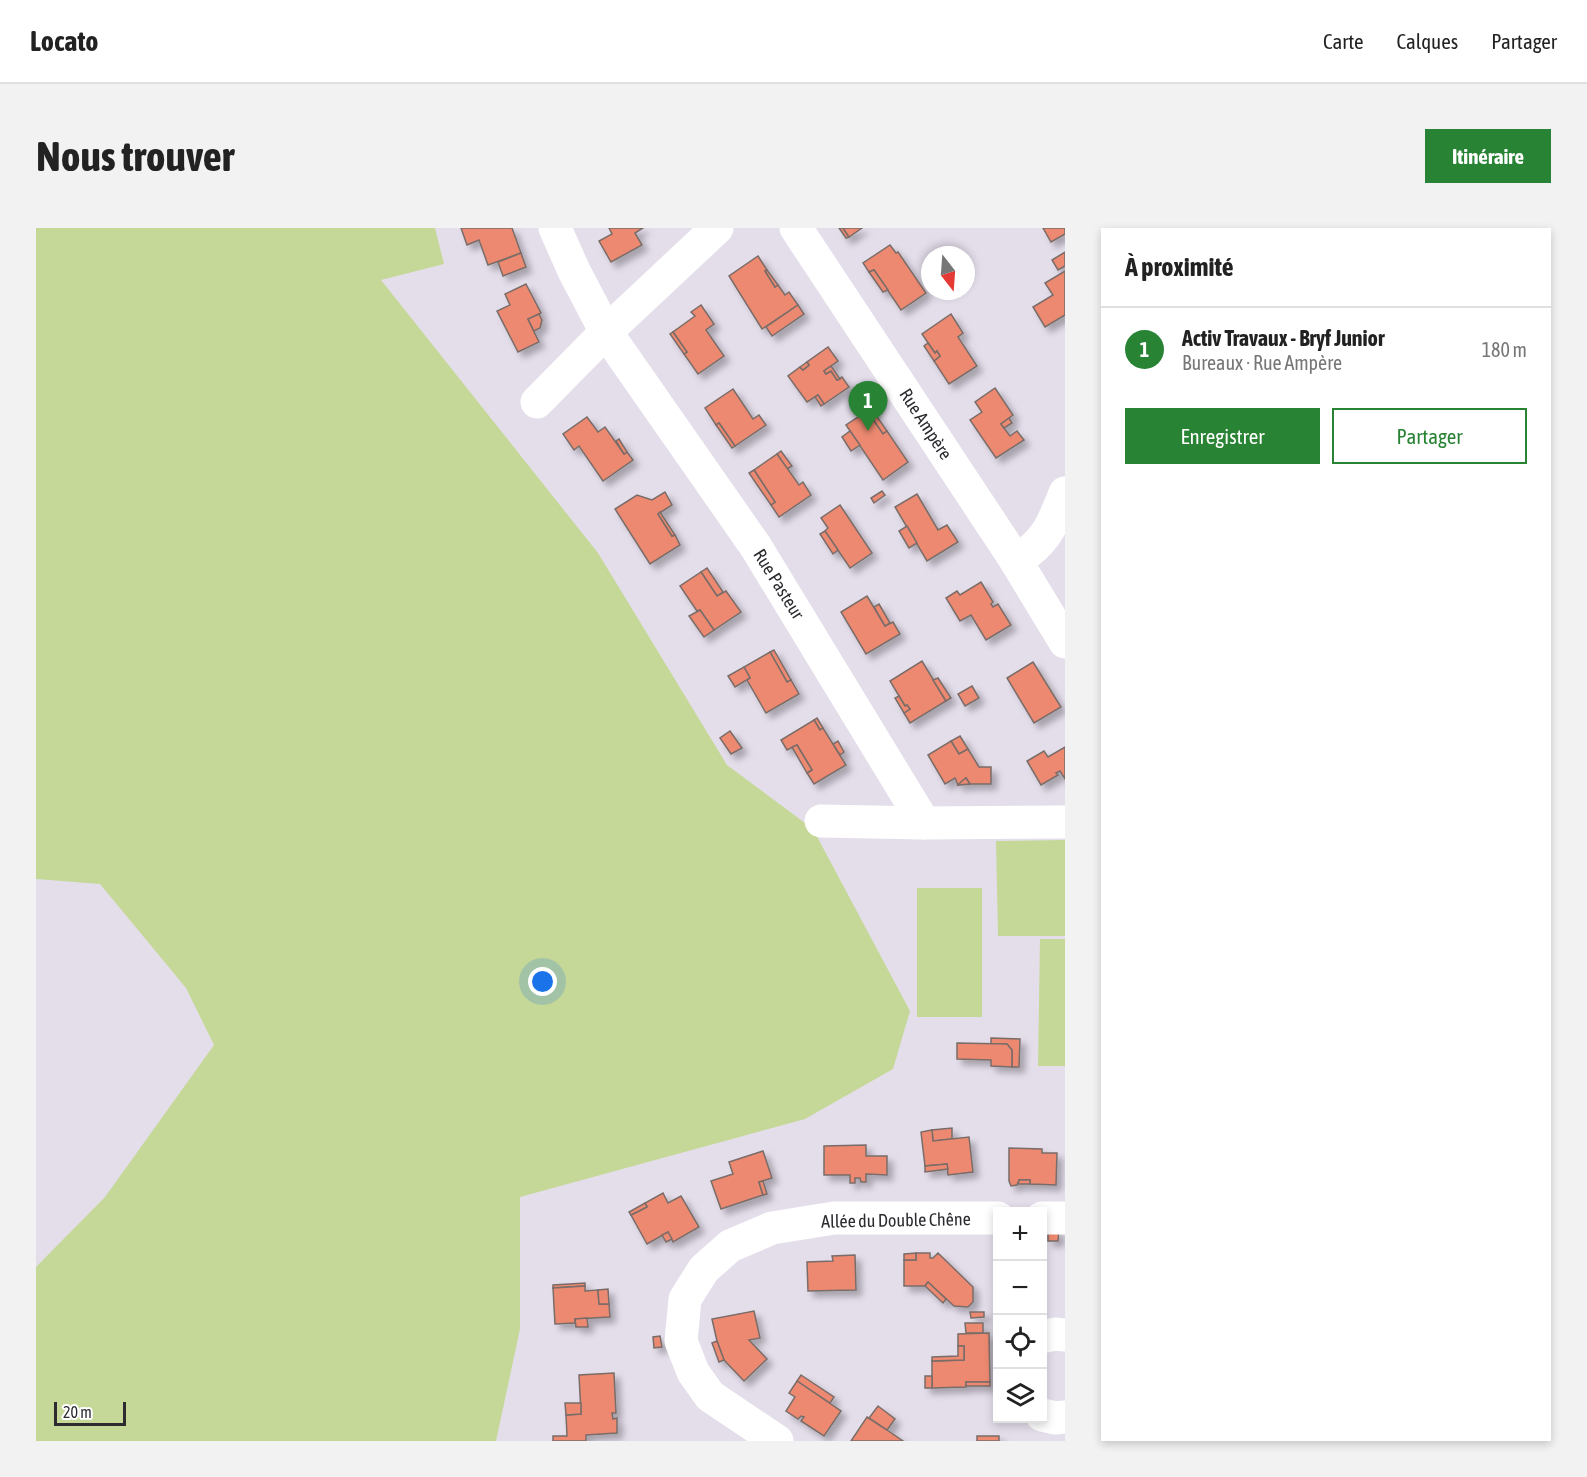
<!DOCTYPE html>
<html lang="fr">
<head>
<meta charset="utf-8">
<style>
  body { margin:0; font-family:"Asap Condensed",sans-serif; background:#f2f2f2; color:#222 }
  .controls { position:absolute; right:18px; bottom:18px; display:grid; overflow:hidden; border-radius:0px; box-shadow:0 3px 9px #0003 }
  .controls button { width:54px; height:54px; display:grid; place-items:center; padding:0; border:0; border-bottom:2px solid #e0e0e0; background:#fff; color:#222; font:30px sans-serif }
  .compass { position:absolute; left:885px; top:18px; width:54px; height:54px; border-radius:50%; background:#fff; box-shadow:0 3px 9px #0003; rotate:163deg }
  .scale { position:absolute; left:18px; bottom:15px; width:72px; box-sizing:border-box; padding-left:6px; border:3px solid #2d2b30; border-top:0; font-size:16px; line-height:21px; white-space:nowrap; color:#2d2b30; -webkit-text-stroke:4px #fff; paint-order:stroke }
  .you { position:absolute; left:507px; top:754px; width:21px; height:21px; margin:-15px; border:4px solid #fff; border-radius:50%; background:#1a73e8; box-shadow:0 0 0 9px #1a73e833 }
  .badge { display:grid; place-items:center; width:39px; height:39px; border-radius:50%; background:#288334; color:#fff; font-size:20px; font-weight:700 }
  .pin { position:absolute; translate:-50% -50px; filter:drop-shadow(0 2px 3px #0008) }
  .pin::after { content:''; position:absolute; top:32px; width:21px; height:18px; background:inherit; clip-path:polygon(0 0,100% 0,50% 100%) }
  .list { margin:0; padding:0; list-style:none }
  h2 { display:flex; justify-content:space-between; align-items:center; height:78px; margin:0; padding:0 24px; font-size:26px }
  h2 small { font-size:20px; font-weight:400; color:#767676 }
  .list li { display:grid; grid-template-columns:39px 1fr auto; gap:18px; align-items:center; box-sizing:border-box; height:84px; padding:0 24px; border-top:2px solid #e0e0e0 }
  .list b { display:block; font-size:22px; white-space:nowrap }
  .list p { margin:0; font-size:20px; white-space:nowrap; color:#767676 }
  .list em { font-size:20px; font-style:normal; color:#767676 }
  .actions { display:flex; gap:12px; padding:18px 24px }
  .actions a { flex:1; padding:14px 0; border:2px solid #288334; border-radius:0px; text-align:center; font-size:21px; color:#288334 }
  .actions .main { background:#288334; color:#fff }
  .icon { flex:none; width:33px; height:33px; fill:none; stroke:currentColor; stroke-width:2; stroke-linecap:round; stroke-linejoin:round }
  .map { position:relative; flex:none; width:1029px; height:1213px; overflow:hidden; border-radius:0px }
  header { display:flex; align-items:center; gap:36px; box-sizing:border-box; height:84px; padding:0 30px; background:#fff; border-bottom:2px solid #e0e0e0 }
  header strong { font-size:28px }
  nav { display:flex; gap:33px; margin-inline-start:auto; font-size:21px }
  .intro { display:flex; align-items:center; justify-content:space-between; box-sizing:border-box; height:144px; padding:0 36px }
  h1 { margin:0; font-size:42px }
  .button { padding:15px 27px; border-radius:0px; background:#288334; color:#fff; font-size:21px; font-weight:700 }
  main { display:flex; gap:36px; padding:0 36px }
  aside { flex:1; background:#fff; border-radius:0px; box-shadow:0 3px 9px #0003 }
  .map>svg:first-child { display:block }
  .green { fill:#c5d897 }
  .building { fill:#ec896f; stroke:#7a6c69; stroke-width:1.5; filter:url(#shadow) }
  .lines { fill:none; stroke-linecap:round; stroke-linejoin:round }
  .minor { stroke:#fff; stroke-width:33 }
  .labels { text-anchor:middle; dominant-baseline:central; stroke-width:5; stroke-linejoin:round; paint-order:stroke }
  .street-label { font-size:18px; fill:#2d2b30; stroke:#fff }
</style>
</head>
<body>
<header>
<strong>Locato</strong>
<nav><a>Carte</a><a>Calques</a><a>Partager</a></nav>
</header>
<div class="intro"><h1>Nous trouver</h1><a class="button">Itinéraire</a></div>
<main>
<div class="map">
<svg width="1029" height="1213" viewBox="0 0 1029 1213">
  <defs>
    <filter id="shadow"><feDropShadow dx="5.5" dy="5.5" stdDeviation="3" flood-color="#0004"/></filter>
  </defs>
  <rect width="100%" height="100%" fill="#e4deeb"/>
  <!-- green -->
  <g class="green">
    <path d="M0 0H399L408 36 345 52 562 325 691 537 777 601 874 783 857 841 769 891 484 969V1101L460 1213H0V1039L69 969 178 817 150 760 64 656 0 651Z"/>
    <path d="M1029 612V708H962L960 613Z"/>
    <rect x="881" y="660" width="65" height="129"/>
    <path d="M1004 711H1029V838H1002Z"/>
  </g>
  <!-- building -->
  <g class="building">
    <path d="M425 0H476L485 25 452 37 443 12 431 17Z"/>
    <path d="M573 0H607L599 5 606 17 575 34 563 13 576 6Z"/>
    <path d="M803 0H807L813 9 810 10Z"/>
    <path d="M807 0H826L813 9Z"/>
    <path d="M1007 0H1029V6L1015 14Z"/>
    <path d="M854 17 860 25 862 24 890 65 865 82 838 42 833 44 827 35Z"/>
    <path d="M1029 24V38L1022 42 1016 32Z"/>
    <path d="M485 25 490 39 467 48 462 34Z"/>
    <path d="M722 28 731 42 729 43 739 59 742 57 749 67 753 64 762 77 726 101 693 48Z"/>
    <path d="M731 42 742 57 739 59 729 43Z"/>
    <path d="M838 42 852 62 847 64 833 44Z"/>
    <path d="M1029 43V87L1009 99 997 79 1017 67 1009 55Z"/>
    <path d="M490 56 505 85 492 91 503 114 482 124 461 83 474 77 469 66Z"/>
    <path d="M665 77 678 96 670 102 688 128 662 146 648 126 651 124 637 104 659 88 655 84Z"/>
    <path d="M762 77 768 86 736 108 730 99Z"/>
    <path d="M503 86 506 92 504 100 498 103 492 91Z"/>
    <path d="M915 86 927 105 922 109 941 138 913 156 898 133 904 128 901 123 899 125 886 106Z"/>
    <path d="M637 104 651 124 648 126 634 106Z"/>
    <path d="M892 115 899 125 901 123 904 128 898 133 888 118Z"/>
    <path d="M792 119 802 133 788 143 790 146 795 143 801 152 806 149 813 159 788 176 782 167 771 174 752 148 764 139 767 142 773 137 771 134Z"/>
    <path d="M771 134 773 137 767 142 764 139Z"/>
    <path d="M795 138 804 151 801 152 795 143 790 146 788 143Z"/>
    <path d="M959 160 977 187 965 196 974 208 981 203 988 212 960 230 934 192 946 184 939 174Z"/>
    <path d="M697 161 717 191 723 187 730 197 699 218 683 195 680 197 669 180Z"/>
    <path d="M782 167 788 176 785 178 779 169Z"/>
    <path d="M835 180 851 203 847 206 831 183Z"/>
    <path d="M831 183 847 206 851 203 872 234 847 252 810 197Z"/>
    <path d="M551 189 562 204 569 199 588 226 591 224 597 232 567 253 543 218 538 222 527 206Z"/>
    <path d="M973 190 976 195 968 200 965 196Z"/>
    <path d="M683 195 699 218 696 220 680 197Z"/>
    <path d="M814 203 824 217 815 223 806 209Z"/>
    <path d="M583 211 591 224 588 226 580 213Z"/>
    <path d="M745 223 756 238 751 241 741 226Z"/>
    <path d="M741 226 763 257 767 254 775 267 743 289 735 277 739 274 718 242Z"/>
    <path d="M718 242 739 274 735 277 713 245Z"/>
    <path d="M846 263 849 267 838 275 835 270Z"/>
    <path d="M629 264 636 277 622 286 636 308 639 307 644 317 614 336 579 281 601 267 616 272Z"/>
    <path d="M881 266 902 302 911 297 922 314 891 333 859 279Z"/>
    <path d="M804 277 836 325 814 340 789 303 792 300 785 290Z"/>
    <path d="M624 284 639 307 636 308 622 286Z"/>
    <path d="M871 298 881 315 873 320 863 303Z"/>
    <path d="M789 303 802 322 797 326 784 306Z"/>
    <path d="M671 340 687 364 681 368 665 344Z"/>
    <path d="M665 344 681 368 690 363 705 384 678 402 664 382 661 383 644 358Z"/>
    <path d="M945 354 957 374 955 376 957 379 962 376 975 397 950 412 935 387 924 393 910 370 921 363 924 367Z"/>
    <path d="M831 368 849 398 857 394 864 406 830 426 805 384Z"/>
    <path d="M843 376 854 395 849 398 838 379Z"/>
    <path d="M664 382 678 402 668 409 653 388Z"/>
    <path d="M738 422 755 452 751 454 734 424Z"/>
    <path d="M734 424 751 454 755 452 763 466 730 485 711 452 714 450 708 439Z"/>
    <path d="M886 433 910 473 874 495 868 485 874 481 871 477 869 478 854 453Z"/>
    <path d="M997 434 1025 479 998 495 971 450Z"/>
    <path d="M708 439 714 450 699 459 692 448Z"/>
    <path d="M902 450 915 470 910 473 897 452Z"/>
    <path d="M936 458 943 470 929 478 922 466Z"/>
    <path d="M863 468 869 478 871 477 874 481 868 485 859 470Z"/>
    <path d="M781 490 787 500 784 502 778 492Z"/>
    <path d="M778 492 784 502 787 500 810 537 778 556 771 545 776 542 761 517 751 522 745 512Z"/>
    <path d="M694 503 706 520 695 526 684 510Z"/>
    <path d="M924 508 932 521 923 526 915 513Z"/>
    <path d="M802 513 808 524 804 527 797 516Z"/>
    <path d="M915 513 923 526 932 521 943 539H955V556H934L930 550 922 557 919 550 909 556 892 527Z"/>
    <path d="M761 517 776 542 771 545 756 519Z"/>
    <path d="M1029 519V551L1024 543 1020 545 1022 547 1005 557 991 533 1008 523 1012 529Z"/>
    <path d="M930 550 934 556 922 557 926 553Z"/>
    <path d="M955 810 984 811 983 839H976V822L971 816H955Z"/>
    <path d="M921 815 971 816 976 822V839L955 838V832L921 831Z"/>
    <path d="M916 900V911L897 913 896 902Z"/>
    <path d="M896 902 897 913 933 909 937 944 912 947 911 936 889 938 885 904Z"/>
    <path d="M830 917V928H851V947L830 946V954H825L824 950H819V955H814V947H788V918Z"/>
    <path d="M973 920 1006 921V925H1021L1020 957 994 956V952H983L981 957 975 958 973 953Z"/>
    <path d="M727 923 736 950 723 954 727 967 685 981 675 953 697 946 693 934Z"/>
    <path d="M911 936 912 941 889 944V938Z"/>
    <path d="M983 952H994V956H982Z"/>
    <path d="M727 953 731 966 727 967 723 954Z"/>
    <path d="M627 965 632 975 645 968 663 999 637 1014 632 1004 611 1016 595 987 611 979 609 975Z"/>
    <path d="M609 975 611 979 595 987 593 984Z"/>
    <path d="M1012 1002H1023L1022 1013H1012Z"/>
    <path d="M632 1004 636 1011 630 1014 626 1007Z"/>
    <path d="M880 1025H894V1030H897L902 1025 937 1059V1074L932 1079 918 1078 892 1054 889 1058H868V1032H880Z"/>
    <path d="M880 1025V1032H868V1026Z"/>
    <path d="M819 1027 820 1062 772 1063 771 1034 797 1033 796 1028Z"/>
    <path d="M892 1054 910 1071 907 1075 889 1058Z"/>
    <path d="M549 1055V1058L517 1060V1057Z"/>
    <path d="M549 1058V1063L562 1062 563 1076H573L574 1089 539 1091V1095L519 1096 517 1060Z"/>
    <path d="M572 1061 573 1076H563L562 1062Z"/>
    <path d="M718 1083 724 1110 713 1112 731 1131 708 1153 688 1132 681 1113 676 1091Z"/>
    <path d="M934 1084H948V1089L935 1090Z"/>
    <path d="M551 1090 552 1099H540L539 1091Z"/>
    <path d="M929 1095H947V1105H930Z"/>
    <path d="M953 1105 954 1154H930V1159L896 1160V1133L928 1132V1118H922V1106Z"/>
    <path d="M624 1108 626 1119 618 1120 617 1109Z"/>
    <path d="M681 1113 688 1132 683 1134 676 1115Z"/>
    <path d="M922 1118H928V1132L896 1133V1129L922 1128Z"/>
    <path d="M578 1145 580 1185H576L577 1191 581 1190V1205L550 1207V1213H517V1208H531L530 1187 545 1186 543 1147Z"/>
    <path d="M765 1147 798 1169 794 1175 761 1153Z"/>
    <rect x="889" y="1148" width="7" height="12"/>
    <path d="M761 1153 805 1183 788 1208 765 1193 768 1189 765 1188 762 1191 750 1183 759 1169 753 1165Z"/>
    <rect x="930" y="1154" width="24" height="4"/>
    <path d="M529 1175H545V1186L530 1187Z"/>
    <path d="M842 1178 859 1191 851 1202 833 1190Z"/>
    <path d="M831 1189 851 1202 867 1213H815Z"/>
    <rect x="941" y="1208" width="22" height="5"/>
  </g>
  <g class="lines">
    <!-- minor -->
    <g class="minor">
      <path d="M519 0 538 43 570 104 720 319 888 595 1029 594"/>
      <path d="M760 0 980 333 1029 414"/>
      <path d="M501 174 570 104 681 0"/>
      <path d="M980 333C1011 313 1016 298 1029 265"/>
      <path d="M785 593 888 595"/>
      <path d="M1006 990H1029"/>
      <path d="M1006 1109 1019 1106 1029 1107"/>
      <path d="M1006 1187 1020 1190 1029 1189"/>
      <path d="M741 1213 674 1168 657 1144 645 1113 649 1071 668 1041 694 1018 736 1000 798 990H962"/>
    </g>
  </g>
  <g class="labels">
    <!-- street labels -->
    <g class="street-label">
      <text transform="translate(890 196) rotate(57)">Rue Ampère</text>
      <text transform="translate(743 356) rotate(58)">Rue Pasteur</text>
      <text transform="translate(860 992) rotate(-1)">Allée du Double Chêne</text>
    </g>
  </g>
</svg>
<div class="controls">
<button>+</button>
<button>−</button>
<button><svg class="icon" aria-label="locate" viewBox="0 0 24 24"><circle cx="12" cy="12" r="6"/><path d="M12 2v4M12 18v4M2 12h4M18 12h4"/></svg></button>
<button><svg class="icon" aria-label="layers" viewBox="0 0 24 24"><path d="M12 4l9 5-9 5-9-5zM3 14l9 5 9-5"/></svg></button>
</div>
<svg class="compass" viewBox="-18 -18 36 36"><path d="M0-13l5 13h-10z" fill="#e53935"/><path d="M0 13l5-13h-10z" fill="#767676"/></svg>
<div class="scale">20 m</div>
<div class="you"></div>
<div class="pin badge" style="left:832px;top:203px">1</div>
</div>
<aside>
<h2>À proximité<small></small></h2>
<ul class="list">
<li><span class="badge">1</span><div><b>Activ Travaux - Bryf Junior</b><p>Bureaux · Rue Ampère</p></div><em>180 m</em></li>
</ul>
<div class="actions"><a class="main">Enregistrer</a><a>Partager</a></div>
</aside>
</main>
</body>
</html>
